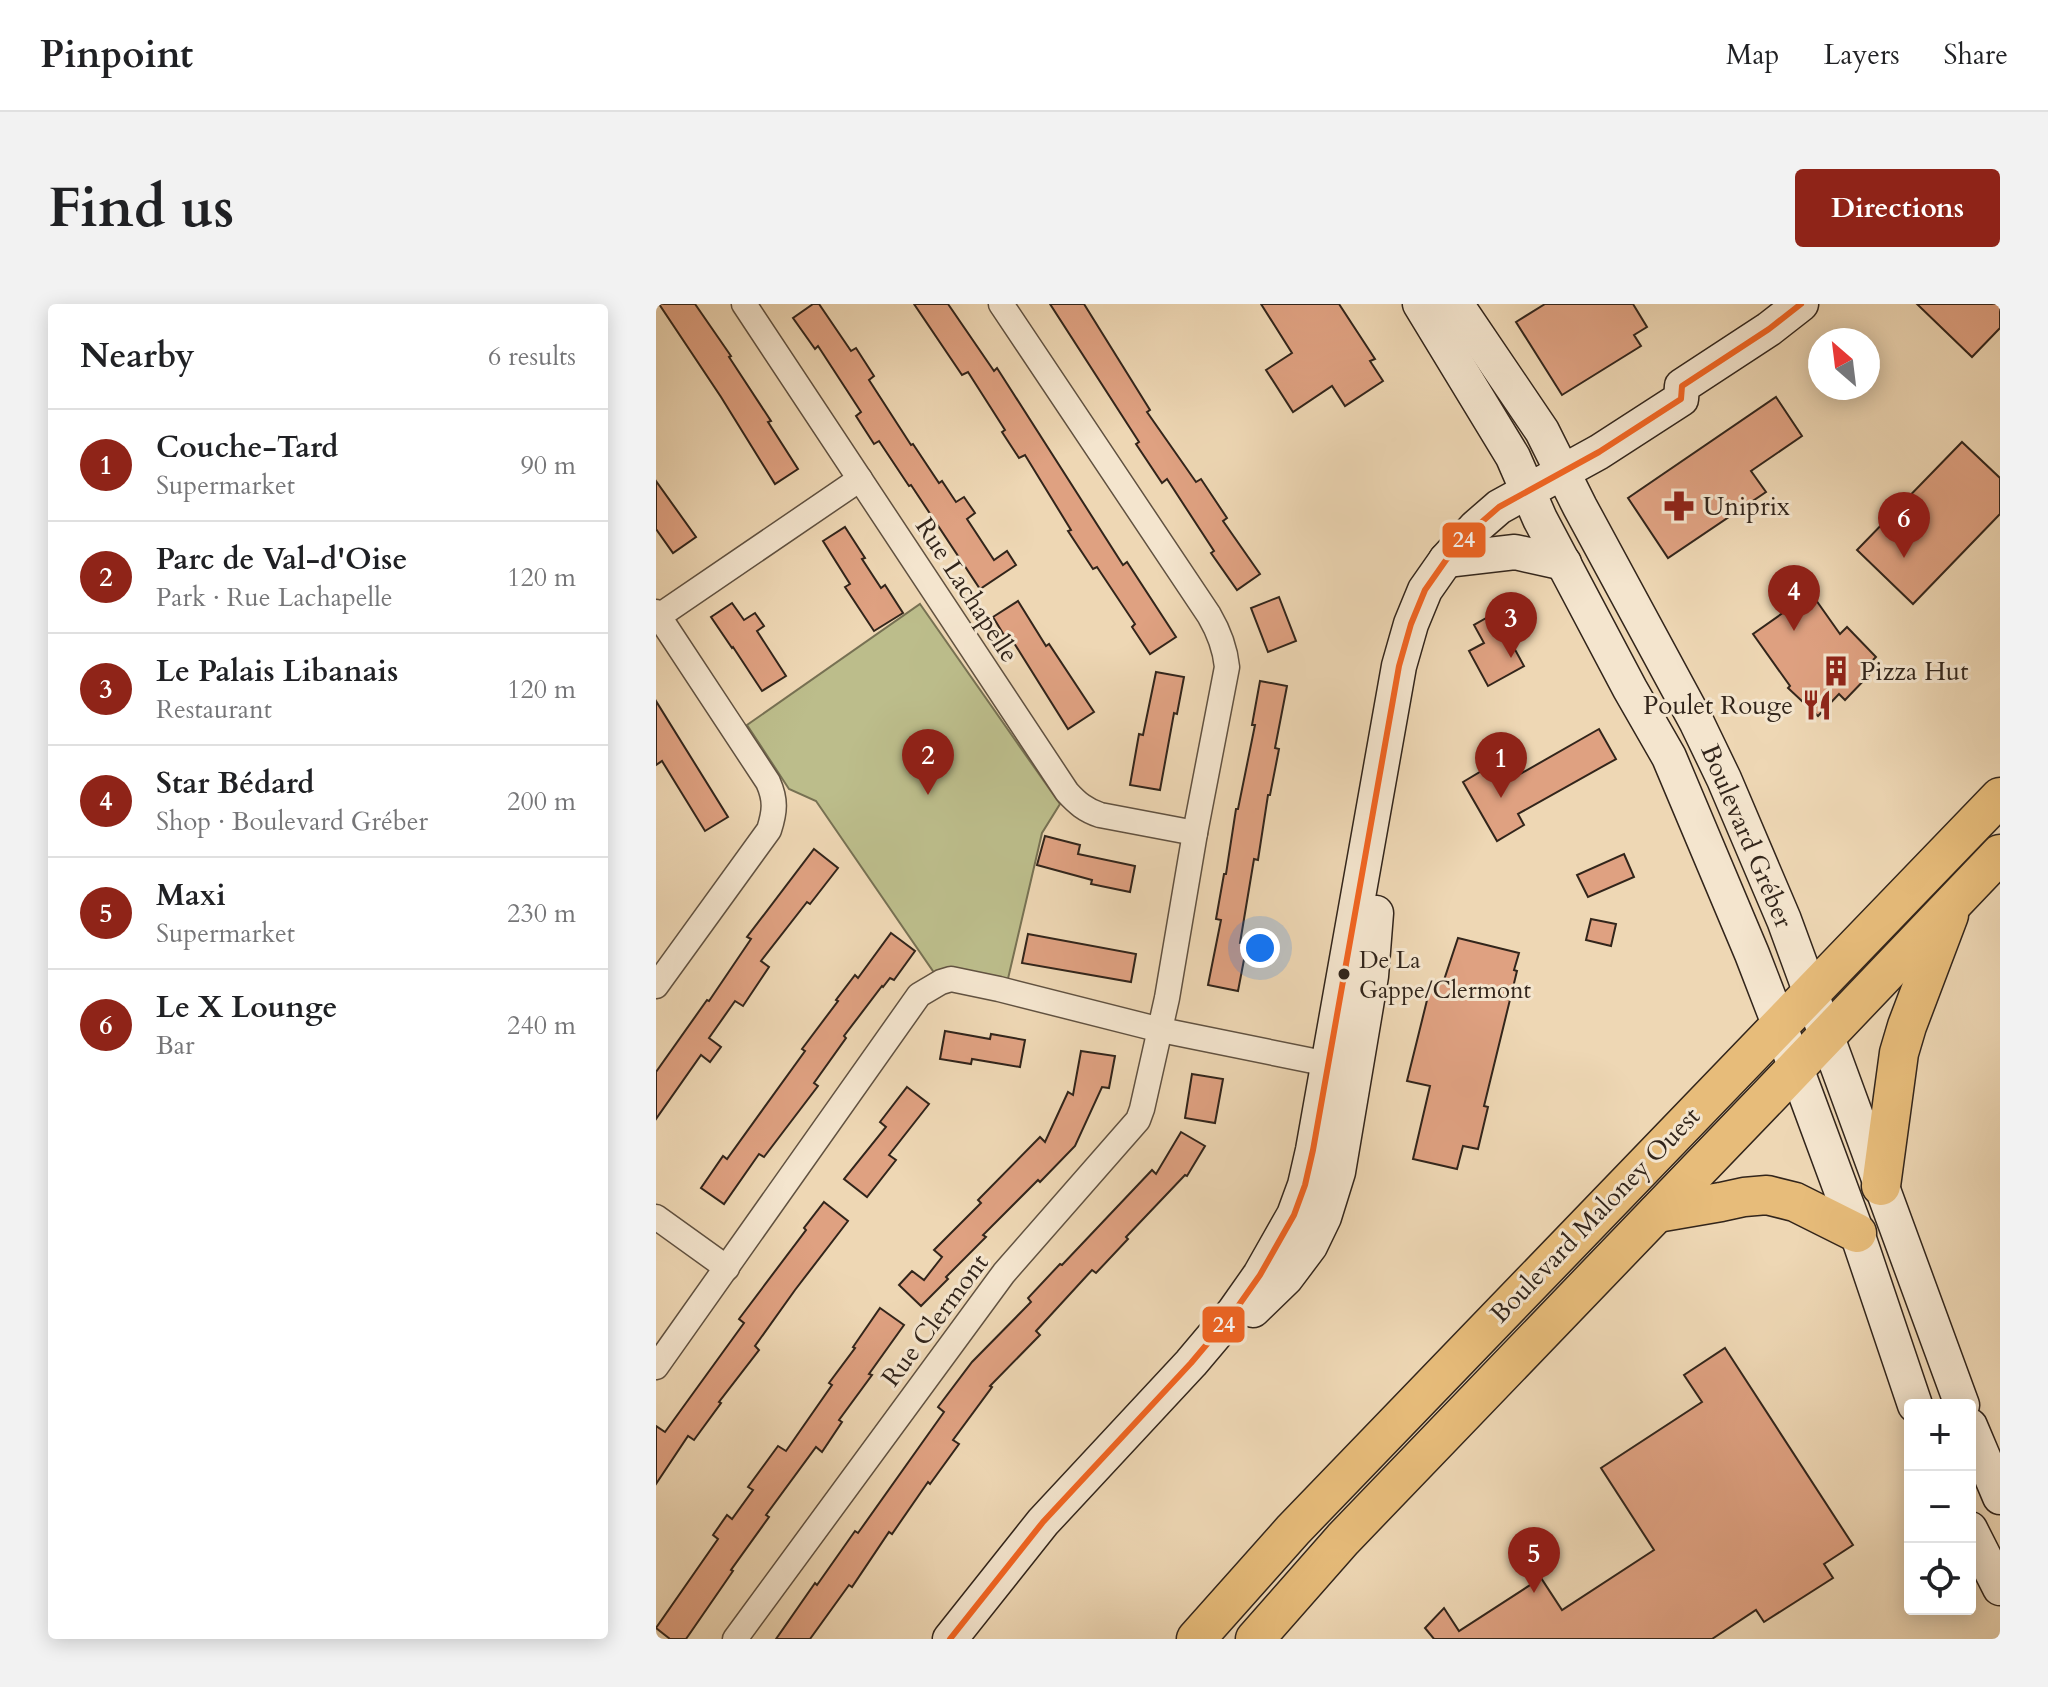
<!DOCTYPE html>
<html lang="en">
<head>
<meta charset="utf-8">
<style>
  body { margin:0; font-family:Cardo,serif; background:#f2f2f2; color:#202124 }
  .controls { position:absolute; right:24px; bottom:24px; display:grid; overflow:hidden; border-radius:8px; box-shadow:0 4px 20px #0003 }
  .controls button { width:72px; height:72px; display:grid; place-items:center; padding:0; border:0; border-bottom:2px solid #e0e0e0; background:#fff; color:#202124; font:40px sans-serif }
  .compass { position:absolute; left:1152px; top:24px; width:72px; height:72px; border-radius:50%; background:#fff; box-shadow:0 4px 20px #0003; rotate:332deg }
  .you { position:absolute; left:604px; top:644px; width:28px; height:28px; margin:-20px; border:6px solid #fff; border-radius:50%; background:#1a73e8; box-shadow:0 0 0 12px #1a73e833 }
  .badge { display:grid; place-items:center; width:52px; height:52px; border-radius:50%; background:#8f2418; color:#fff; font-size:26px; font-weight:700 }
  .pin { position:absolute; translate:-50% -66px; filter:drop-shadow(0 2px 4px #0008) }
  .pin::after { content:''; position:absolute; top:42px; width:28px; height:24px; background:inherit; clip-path:polygon(0 0,100% 0,50% 100%) }
  .list { margin:0; padding:0; list-style:none }
  h2 { display:flex; justify-content:space-between; align-items:center; height:104px; margin:0; padding:0 32px; font-size:34px }
  h2 small { font-size:26px; font-weight:400; color:#757577 }
  .list li { display:grid; grid-template-columns:52px 1fr auto; gap:24px; align-items:center; box-sizing:border-box; height:112px; padding:0 32px; border-top:2px solid #e0e0e0 }
  .list b { display:block; font-size:30px; white-space:nowrap }
  .list p { margin:0; font-size:26px; white-space:nowrap; color:#757577 }
  .list em { font-size:26px; font-style:normal; color:#757577 }
  .icon { flex:none; width:44px; height:44px; fill:none; stroke:currentColor; stroke-width:2; stroke-linecap:round; stroke-linejoin:round }
  .map { position:relative; flex:none; width:1344px; height:1335px; overflow:hidden; border-radius:8px }
  header { display:flex; align-items:center; gap:48px; box-sizing:border-box; height:112px; padding:0 40px; background:#fff; border-bottom:2px solid #e0e0e0 }
  header strong { font-size:38px }
  nav { display:flex; gap:44px; margin-inline-start:auto; font-size:28px }
  .intro { display:flex; align-items:center; justify-content:space-between; box-sizing:border-box; height:192px; padding:0 48px }
  h1 { margin:0; font-size:56px }
  .button { padding:20px 36px; border-radius:8px; background:#8f2418; color:#fff; font-size:28px; font-weight:700 }
  main { display:flex; gap:48px; padding:0 48px }
  aside { flex:1; background:#fff; border-radius:8px; box-shadow:0 4px 20px #0003 }
  .map>svg:first-child { display:block }
  .green { fill:#bcbd8b; stroke:#777153; stroke-width:2 }
  .building { fill:#dfa181; stroke:#32251b; stroke-width:2 }
  .lines { fill:none; stroke-linecap:round; stroke-linejoin:round }
  .street-casing { stroke:#615241; stroke-width:27 }
  .secondary-casing { stroke:#32251b; stroke-width:37 }
  .primary-casing { stroke:#32251b; stroke-width:41 }
  .street { stroke:#f4e5ce; stroke-width:24 }
  .secondary { stroke:#f4e5ce; stroke-width:34 }
  .primary { stroke:#e7bc7a; stroke-width:38 }
  .bus-1-casing { stroke:#f4e5ce; stroke-width:12 }
  .bus-1 { stroke:#f26522; stroke-width:6 }
  .bus-dot { fill:#32251b; stroke:#f4e5ce; stroke-width:3 }
  .labels { text-anchor:middle; dominant-baseline:central; stroke-width:6; stroke-linejoin:round; paint-order:stroke }
  .bus-label { font-size:24px; fill:#32251b; stroke:#f4e5ce; text-anchor:start }
  .poi-label { font-size:26px; fill:#32251b; stroke:#f4e5ce; text-anchor:start }
  .street-label { font-size:26px; fill:#32251b; stroke:#f4e5ce }
  .line-badge { stroke:#f4e5ce; stroke-width:3 }
  .badge-label { font-size:22px; text-anchor:middle; font-weight:bold; fill:#fff }
</style>
</head>
<body>
<header>
<strong>Pinpoint</strong>
<nav><a>Map</a><a>Layers</a><a>Share</a></nav>
</header>
<div class="intro"><h1>Find us</h1><a class="button">Directions</a></div>
<main>
<aside>
<h2>Nearby<small>6 results</small></h2>
<ul class="list">
<li><span class="badge">1</span><div><b>Couche-Tard</b><p>Supermarket</p></div><em>90 m</em></li>
<li><span class="badge">2</span><div><b>Parc de Val-d'Oise</b><p>Park · Rue Lachapelle</p></div><em>120 m</em></li>
<li><span class="badge">3</span><div><b>Le Palais Libanais</b><p>Restaurant</p></div><em>120 m</em></li>
<li><span class="badge">4</span><div><b>Star Bédard</b><p>Shop · Boulevard Gréber</p></div><em>200 m</em></li>
<li><span class="badge">5</span><div><b>Maxi</b><p>Supermarket</p></div><em>230 m</em></li>
<li><span class="badge">6</span><div><b>Le X Lounge</b><p>Bar</p></div><em>240 m</em></li>
</ul>
</aside>
<div class="map">
<svg width="1344" height="1335" viewBox="0 0 1344 1335">
  <rect width="100%" height="100%" fill="#eed7b4"/>
  <filter id="stains"><feTurbulence type="fractalNoise" baseFrequency=".0025" numOctaves="4"/><feColorMatrix values="0 0 0 0 .2 0 0 0 0 .09 0 0 0 0 .02 0 0 0 .5 -.17"/></filter>
  <radialGradient id="worn" r=".72"><stop offset=".6" stop-color="#630" stop-opacity="0"/><stop offset="1" stop-color="#630" stop-opacity=".3"/></radialGradient>
  <!-- green -->
  <path class="green" d="M264 300 404 500 386 529 351 679 279 670 160 497 133 485 91 421Z"/>
  <!-- building -->
  <g class="building">
    <path d="M3 0H39L75 52 73 53 115 117 112 118 142 165 119 180 65 93Z"/>
    <path d="M157 0H163L195 47 200 44 218 72 213 76 255 141 257 140 283 179 286 177 300 198 308 193 319 209 311 215 338 256 351 247 360 261 324 285 255 181 253 182 223 137 218 140 200 112 205 108 162 42 159 45 137 14Z"/>
    <path d="M258 0H292L338 67 341 64 467 261 471 258 520 333 494 350 476 323 479 320 441 263 437 265 412 227 415 226 369 151 363 154 346 128 349 126 312 68 306 71Z"/>
    <path d="M394 0H428L494 106 491 108 540 178 545 175 571 214 567 217 604 270 581 286 555 249 558 247 511 175 506 179 480 140 483 138Z"/>
    <path d="M605 0H683L719 55 714 57 727 77 689 102 676 82 637 108 610 66 636 49Z"/>
    <path d="M889 0H977L991 23 978 31 985 42 906 91 860 18Z"/>
    <path d="M1261 0H1344V24L1316 53Z"/>
    <path d="M1120 93 1146 132 1095 167 1110 188 1012 254 972 194Z"/>
    <path d="M1306 138 1344 174V210L1257 300 1201 246Z"/>
    <path d="M0 177 40 233 17 249 0 225Z"/>
    <path d="M189 223 209 254 206 255 225 284 229 281 247 309 218 327 189 283 194 280 167 237Z"/>
    <path d="M1155 289 1184 330 1191 323 1220 353 1209 364 1214 370 1189 396 1183 390 1162 412 1132 384 1134 382 1097 330Z"/>
    <path d="M623 293 640 337 612 348 595 304Z"/>
    <path d="M362 297 390 342 393 340 438 408 412 425 358 339 354 341 337 313Z"/>
    <path d="M76 299 88 316 99 309 108 322 101 327 130 372 106 387 77 343 76 344 55 313Z"/>
    <path d="M839 309 868 362 832 382 813 347 828 339 818 321Z"/>
    <path d="M500 368 528 373 521 410 518 409 504 486 474 481 483 430 487 431Z"/>
    <path d="M604 377 631 382 619 444 623 445 614 491H612L602 556 598 555 584 639 591 640 582 687 552 681 565 616 560 615 568 570H570L580 505H582L599 421H596Z"/>
    <path d="M0 397 72 513 49 527 6 457 0 461Z"/>
    <path d="M943 425 960 455 862 510 868 521 841 537 807 478 834 462 845 481Z"/>
    <path d="M389 532 424 541 422 550 479 562 474 588 435 580 436 576 381 561Z"/>
    <path d="M158 545 182 564 154 600 151 598 105 657 113 663 87 702 79 697 53 734 65 743 54 758 45 751 0 815V768L51 696 53 697 95 635 91 633Z"/>
    <path d="M968 550 978 573 932 593 921 571Z"/>
    <path d="M935 615 960 620 955 642 930 636Z"/>
    <path d="M235 629 259 647 238 676 234 674 227 683 226 682 188 732 190 734 158 779 162 782 108 853 103 850 68 900 45 884 67 852 71 855 149 747 146 745 182 697 180 696 199 671 202 674Z"/>
    <path d="M372 630 480 650 475 678 366 659Z"/>
    <path d="M802 634 863 649 858 666 861 667 828 802 832 803 822 845 807 842 801 865 757 855 774 782 751 777 776 676 787 679Z"/>
    <path d="M289 727 334 735 335 730 369 736 364 763 316 755 315 760 284 755Z"/>
    <path d="M425 747 459 752 453 784 446 783 419 842 384 878 382 876 327 931 330 933 290 973 292 975 265 1002 243 981 256 967 268 976 286 953 278 946 325 899 322 896 384 833 389 838 412 788 417 791Z"/>
    <path d="M536 770 567 775 559 819 529 814Z"/>
    <path d="M251 783 273 800 233 851 240 856 211 893 188 875 230 823 224 818Z"/>
    <path d="M525 828 549 842 531 872 529 871 470 933 472 935 440 969 436 966 380 1027 384 1031 334 1082 336 1083 297 1136 303 1140 274 1180 272 1178 236 1230 233 1228 196 1283 193 1281 154 1335H120L159 1279 161 1281 199 1227 202 1229 288 1108 282 1103 316 1058 375 998 372 994 404 960 406 961 496 866 500 870Z"/>
    <path d="M168 898 192 917 139 986 99 1042 103 1046 63 1098 65 1099 38 1136 32 1132 0 1180V1122L9 1128 88 1019 83 1015 150 926 148 924Z"/>
    <path d="M224 1004 248 1021 213 1070 216 1071 183 1116 186 1118 166 1148 160 1143 110 1211 113 1213 75 1266 77 1267 30 1335H14L0 1324 62 1235 57 1231 71 1211 76 1215 97 1186 92 1183 122 1142 130 1147 176 1081 173 1079 199 1044 197 1043Z"/>
    <path d="M1069 1044 1197 1241 1168 1260 1177 1274 1108 1318 1100 1306 1056 1335H778L769 1324 788 1304 803 1327 885 1274 906 1306 998 1246 945 1164 1046 1098 1028 1071Z"/>
  </g>
  <g class="lines">
    <!-- street casing -->
    <g class="street-casing">
      <g id="street">
        <path d="M88 0 411 488C421 499 429 506 444 511L539 529"/>
        <path d="M0 308 112 478C120 496 119 507 113 526L0 682"/>
        <path d="M3 312 204 175"/>
        <path d="M0 913 71 964"/>
        <path d="M0 1063 263 691 285 678 295 675 343 685 505 726 687 763"/>
        <path d="M79 1335 348 969 482 816 486 805 511 694 539 529 571 363C569 343 563 328 553 311L345 0"/>
      </g>
    </g>
    <!-- secondary casing -->
    <g class="secondary-casing">
      <g id="secondary">
        <path d="M764 0 857 153 884 215 974 385 1013 453 1096 650 1140 764 1201 929 1259 1101"/>
        <path d="M800 0 886 127 924 203 1041 419 1068 475 1128 616 1306 1101"/>
        <path d="M790 256 859 248 908 259"/>
        <path d="M597 1006 630 974 654 942 668 913 682 868 715 672 720 609"/>
        <path d="M1314 1122 1344 1193"/>
        <path d="M1314 1225 1344 1284"/>
        <path d="M294 1335 387 1218 535 1059 578 1008 604 971 638 911 649 881 657 846 743 362 755 320 769 286 790 256 820 223 843 203 943 148 1025 95 1026 82 1113 25 1145 0"/>
      </g>
    </g>
    <!-- primary casing -->
    <g class="primary-casing">
      <g id="primary">
        <path d="M1225 882 1243 749 1251 722 1293 611"/>
        <path d="M1001 909 1065 898 1088 893 1111 891 1139 898 1201 929"/>
        <path d="M540 1335 637 1226 1344 493"/>
        <path d="M599 1335 687 1235 1115 790 1344 550"/>
      </g>
    </g>
    <!-- street -->
    <use href="#street" class="street"/>
    <!-- secondary -->
    <use href="#secondary" class="secondary"/>
    <!-- primary -->
    <use href="#primary" class="primary"/>
    <!-- bus-1 casing -->
    <g class="bus-1-casing">
      <path id="bus-1" d="M294 1335 387 1218 535 1059 578 1008 604 971 638 911 649 881 657 846 743 362 755 320 769 286 790 256 820 223 843 203 943 148 1025 95 1026 82 1113 25 1145 0"/>
    </g>
    <!-- bus-1 -->
    <use href="#bus-1" class="bus-1"/>
  </g>
  <!-- icons -->
  <defs>
    <g id="pharmacy-bare" transform="scale(2.4)"><path d="M-2-6h4v4h4v4h-4v4h-4v-4h-4v-4h4Z" fill="#8f2418" stroke="#f4e5ce" stroke-width="2.5" paint-order="stroke"/></g>
    <g id="building-bare" transform="scale(2.4)"><path d="M-4-6H4V6H1V3H-1V6H-4ZM-2.5-4.3h1.7v1.8h-1.7ZM.8-4.3h1.7v1.8H.8ZM-2.5-1h1.7V.8h-1.7ZM.8-1h1.7V.8H.8Z" fill="#8f2418" stroke="#f4e5ce" stroke-width="2.5" paint-order="stroke"/></g>
    <g id="restaurant-bare" transform="scale(2.4)"><path d="M-5-6h1v4h1v-4h1v4h1v-4h1v5L-1.5 .5V6h-2V.5L-5-1ZM5-6V6H3V1.5H1.5Q1.5-4 5-6Z" fill="#8f2418" stroke="#f4e5ce" stroke-width="2.5" paint-order="stroke"/></g>
  </defs>
  <g fill-rule="evenodd">
    <use href="#pharmacy-bare" x="1023" y="202"/>
    <use href="#building-bare" x="1180" y="367"/>
    <use href="#restaurant-bare" x="1161" y="401"/>
  </g>
  <!-- markers -->
  <circle class="bus-dot" cx="688" cy="670" r="7"/>
  <g class="labels">
    <!-- bus labels -->
    <g class="bus-label">
      <text x="703" y="656">De La<tspan x="703" dy="30">Gappe/Clermont</tspan></text>
    </g>
    <!-- poi labels -->
    <g class="poi-label">
      <text x="1047" y="202">Uniprix</text>
      <text x="1204" y="367">Pizza Hut</text>
      <text x="1137" y="401" text-anchor="end">Poulet Rouge</text>
    </g>
    <!-- street labels -->
    <g class="street-label">
      <text transform="translate(311 286) rotate(57)">Rue Lachapelle</text>
      <text transform="translate(1091 532) rotate(67)">Boulevard Gréber</text>
      <text transform="translate(939 911) rotate(-46)">Boulevard Maloney Ouest</text>
      <text transform="translate(279 1016) rotate(-53)">Rue Clermont</text>
    </g>
  </g>
  <g class="line-badge">
    <rect x="785" y="217" width="46" height="38" rx="8" fill="#f26522"/>
    <rect x="545" y="1001" width="45" height="39" rx="8" fill="#f26522"/>
  </g>
  <g class="badge-label">
    <text x="808" y="243">24</text>
    <text x="568" y="1028">24</text>
  </g>
  <rect width="100%" height="100%" filter="url(#stains)"/>
  <rect width="100%" height="100%" fill="url(#worn)"/>
</svg>
<div class="controls">
<button>+</button>
<button>−</button>
<button><svg class="icon" aria-label="locate" viewBox="0 0 24 24"><circle cx="12" cy="12" r="6"/><path d="M12 2v4M12 18v4M2 12h4M18 12h4"/></svg></button>
</div>
<svg class="compass" viewBox="-18 -18 36 36"><path d="M0-13l5 13h-10z" fill="#e53935"/><path d="M0 13l5-13h-10z" fill="#757577"/></svg>
<div class="you"></div>
<div class="pin badge" style="left:845px;top:494px">1</div>
<div class="pin badge" style="left:272px;top:491px">2</div>
<div class="pin badge" style="left:855px;top:354px">3</div>
<div class="pin badge" style="left:1138px;top:327px">4</div>
<div class="pin badge" style="left:878px;top:1289px">5</div>
<div class="pin badge" style="left:1248px;top:254px">6</div>
</div>
</main>
</body>
</html>
